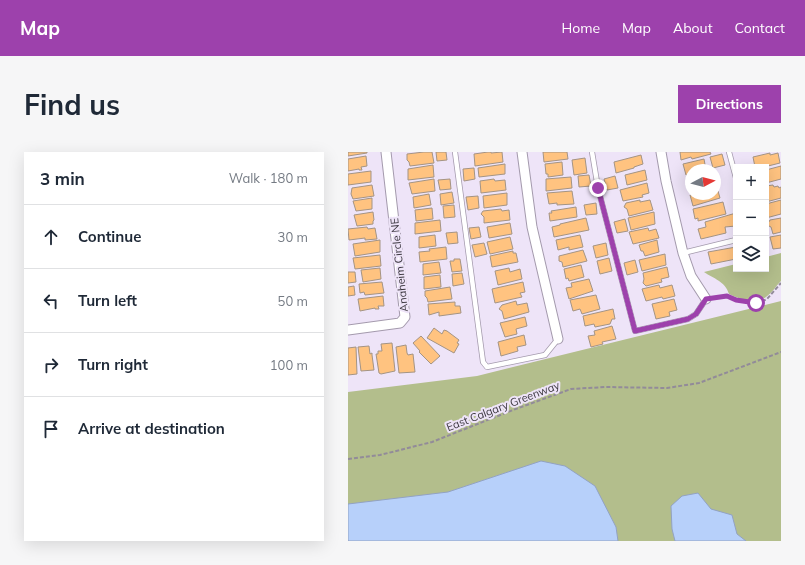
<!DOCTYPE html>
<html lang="en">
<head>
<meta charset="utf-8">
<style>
  body { margin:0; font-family:Mulish,sans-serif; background:#f6f6f7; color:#1f2937 }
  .controls { position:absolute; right:12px; top:12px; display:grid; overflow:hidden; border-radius:0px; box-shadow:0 4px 16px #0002 }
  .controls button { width:36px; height:36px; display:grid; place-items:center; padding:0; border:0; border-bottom:1px solid #e0e1e3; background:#fff; color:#1f2937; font:20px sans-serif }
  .compass { position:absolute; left:337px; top:12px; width:36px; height:36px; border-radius:50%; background:#fff; box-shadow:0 4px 16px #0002; rotate:83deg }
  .stop { position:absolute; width:12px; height:12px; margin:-9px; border:3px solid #9d41ac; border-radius:50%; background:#fff }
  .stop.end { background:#9d41ac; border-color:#fff; box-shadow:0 1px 4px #0008 }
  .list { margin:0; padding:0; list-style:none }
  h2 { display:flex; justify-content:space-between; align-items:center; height:52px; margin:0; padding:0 16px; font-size:17px }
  h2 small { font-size:13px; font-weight:400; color:#747a83 }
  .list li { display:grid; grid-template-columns:26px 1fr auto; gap:12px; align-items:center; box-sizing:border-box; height:64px; padding:0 16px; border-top:1px solid #e0e1e3 }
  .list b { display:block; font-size:15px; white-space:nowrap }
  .list em { font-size:13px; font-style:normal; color:#747a83 }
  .icon { flex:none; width:22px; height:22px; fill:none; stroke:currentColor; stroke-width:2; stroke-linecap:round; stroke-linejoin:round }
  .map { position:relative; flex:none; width:433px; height:389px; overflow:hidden; border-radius:0px }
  header { display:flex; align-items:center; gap:24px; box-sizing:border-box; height:56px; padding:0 20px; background:#9d41ac; color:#fff }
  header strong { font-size:19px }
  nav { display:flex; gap:22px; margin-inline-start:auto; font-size:14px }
  .intro { display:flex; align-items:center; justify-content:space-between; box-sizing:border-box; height:96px; padding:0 24px }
  h1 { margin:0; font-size:28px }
  .button { padding:10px 18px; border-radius:0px; background:#9d41ac; color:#fff; font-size:14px; font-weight:700 }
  main { display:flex; gap:24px; padding:0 24px }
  aside { flex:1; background:#fff; border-radius:0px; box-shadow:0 4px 16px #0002 }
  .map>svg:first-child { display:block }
  .green { fill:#b3be8c }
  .water { fill:#b7d0fa; stroke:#92a2c2 }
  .building { fill:#ffc380; stroke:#a49484 }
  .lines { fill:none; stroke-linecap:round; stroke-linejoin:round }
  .service-casing { stroke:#a49aad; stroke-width:6 }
  .minor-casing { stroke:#a49aad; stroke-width:11 }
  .path { stroke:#928b99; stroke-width:2; stroke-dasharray:4 2; stroke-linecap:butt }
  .service { stroke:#fff; stroke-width:4.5 }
  .minor { stroke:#fff; stroke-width:9 }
  .route { stroke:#9d41ac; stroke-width:5 }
  .labels { text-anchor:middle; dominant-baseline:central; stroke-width:4; stroke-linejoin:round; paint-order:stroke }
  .street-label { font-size:11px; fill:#3c3840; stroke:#eee4f8 }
</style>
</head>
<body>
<header>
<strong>Map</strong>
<nav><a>Home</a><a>Map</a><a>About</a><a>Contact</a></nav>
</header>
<div class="intro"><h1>Find us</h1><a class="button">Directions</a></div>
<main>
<aside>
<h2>3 min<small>Walk · 180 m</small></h2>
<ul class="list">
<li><svg class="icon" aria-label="ahead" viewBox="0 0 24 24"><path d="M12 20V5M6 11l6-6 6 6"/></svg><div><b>Continue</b></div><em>30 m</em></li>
<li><svg class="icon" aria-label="left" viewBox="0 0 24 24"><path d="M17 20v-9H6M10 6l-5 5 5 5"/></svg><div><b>Turn left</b></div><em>50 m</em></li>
<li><svg class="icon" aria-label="right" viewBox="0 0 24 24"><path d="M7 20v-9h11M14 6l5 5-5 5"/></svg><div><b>Turn right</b></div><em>100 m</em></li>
<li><svg class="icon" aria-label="arrive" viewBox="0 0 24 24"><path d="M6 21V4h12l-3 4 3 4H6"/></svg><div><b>Arrive at destination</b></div></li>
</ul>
</aside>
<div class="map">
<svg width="433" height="389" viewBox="0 0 433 389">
  <rect width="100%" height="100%" fill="#eee4f8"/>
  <!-- green -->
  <g class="green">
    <path d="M433 101V129C428 134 424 141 418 145 408 153 391 147 381 142 377 129 366 127 356 120L388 112V117H418V105Z"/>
    <path d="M433 149V389H0V240L129 224Z"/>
  </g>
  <!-- water -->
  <g class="water">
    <path d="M193 309 217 314 247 334 268 375 270 389H0V352L100 340Z"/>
    <path d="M350 341 363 357 384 363 389 382 398 389H327L324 377 323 354 334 344Z"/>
  </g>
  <!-- building -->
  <g class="building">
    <path d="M0 0H19V1L0 4Z"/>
    <path d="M76 0H84L86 11 62 14 61 10 59 8V2Z"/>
    <path d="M88 0H98L99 8 89 9Z"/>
    <path d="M140 0H143V1L154 0 155 10 127 14 126 2Z"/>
    <path d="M195 0H219L220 7 196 10Z"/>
    <path d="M332 0H362L363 2 344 7 343 5 333 8Z"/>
    <path d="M422 1V3L430 1 432 11 416 15H407L405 5Z"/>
    <path d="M374 2 377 13 365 16 362 5Z"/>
    <path d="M293 3 295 12 286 15V16L268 21 266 10Z"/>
    <path d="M18 4 19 14 13 15 14 18H11V17L0 19V7Z"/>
    <path d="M237 6 239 21 226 23 224 8Z"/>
    <path d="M356 7 358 18H343V22L338 23 335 12Z"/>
    <path d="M214 10 215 23 200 25V22H198L197 12Z"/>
    <path d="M157 12V22L131 25 130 16Z"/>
    <path d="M85 13 86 25 60 28V17Z"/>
    <path d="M433 14V27L418 31V18Z"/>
    <path d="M126 16 127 27 116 29 115 17Z"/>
    <path d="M297 18 299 28 279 33 277 23Z"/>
    <path d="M23 19V30L0 33V22Z"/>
    <path d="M241 23 243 34 231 35 230 24Z"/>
    <path d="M267 24 270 36 259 38 256 27Z"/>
    <path d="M223 25 224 36 198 39V27Z"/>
    <path d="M86 27 87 39 64 42 61 31Z"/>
    <path d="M102 27 103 37 92 38 90 28Z"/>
    <path d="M146 27 147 29 157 28 158 38 133 41 132 29Z"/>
    <path d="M299 31 301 41 294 43 295 45 275 49 272 38Z"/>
    <path d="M24 33 26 44 5 47 3 42 4 36Z"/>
    <path d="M425 33 426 35 430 34 431 36 433 35V46L418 50V34Z"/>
    <path d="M367 35 369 39H370L372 46 345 54 342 43 367 42Z"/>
    <path d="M224 39 226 52 209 53V51L201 52 199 41Z"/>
    <path d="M104 40 106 51 93 53 92 42Z"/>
    <path d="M159 41V53L136 56 135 44Z"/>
    <path d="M81 42 83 53 66 56 65 45Z"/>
    <path d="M130 44 131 56 120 58 118 45Z"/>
    <path d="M24 46V57L8 59 5 49Z"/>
    <path d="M292 48V50L302 48 305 58 281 64 279 57 276 55 278 51Z"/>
    <path d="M433 48V62L418 66V52Z"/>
    <path d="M375 50 378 62 350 69V66L347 67 345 57Z"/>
    <path d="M248 51 249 62 238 63 236 53Z"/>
    <path d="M106 53 107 65 96 66 95 54Z"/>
    <path d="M228 55 229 65 202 69 201 61H204L203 59Z"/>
    <path d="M84 56 85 67 68 69 67 58Z"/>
    <path d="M153 57 154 59 161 58 162 68 136 71V65L133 62 135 59Z"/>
    <path d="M25 60 26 68 25 69V72L9 74 6 63Z"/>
    <path d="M306 60 307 72 283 78 280 66Z"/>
    <path d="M388 61V74L377 75 378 81 353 87 350 77 358 75 357 70Z"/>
    <path d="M238 66 241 78 206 85 204 75 212 73V72Z"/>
    <path d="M433 66V80L425 82 423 75 419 73 422 68Z"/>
    <path d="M277 67 280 79 269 81 266 70Z"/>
    <path d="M92 68 93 79 67 82V71Z"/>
    <path d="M162 71 164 82 141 86 139 75Z"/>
    <path d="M19 75 20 77 27 76 29 87 17 88V86L1 88 0 77Z"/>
    <path d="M131 75 133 85 123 87 121 76Z"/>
    <path d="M300 76 301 79 308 77 311 86 285 92 281 80Z"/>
    <path d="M109 80 110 91 100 92 98 81Z"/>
    <path d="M87 83 88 94 71 96V85Z"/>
    <path d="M232 83 235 95 221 98V95L210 98 208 88Z"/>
    <path d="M433 83V96L425 97 422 85Z"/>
    <path d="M162 85 165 97 142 102 139 90Z"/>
    <path d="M32 88V100L7 104 5 92Z"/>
    <path d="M309 88 311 100 297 104 295 99H293L291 93Z"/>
    <path d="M136 91 139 102 127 105 124 93Z"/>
    <path d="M258 91 260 103 248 106 245 94Z"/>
    <path d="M98 95 99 107 72 110 71 100 82 99 81 97Z"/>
    <path d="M388 95V107L363 112 360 100Z"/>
    <path d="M235 98 239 109 215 115 214 110 211 109V104Z"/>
    <path d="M165 99V101H168L170 110 144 115 142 104Z"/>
    <path d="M317 102 318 113 294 119 291 108Z"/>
    <path d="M32 103 33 114 7 117 5 106Z"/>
    <path d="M261 106 264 119 252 122 249 109Z"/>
    <path d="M106 107H112L114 119 104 120 102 109H106Z"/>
    <path d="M287 108 290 120 279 123 276 111Z"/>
    <path d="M91 110 93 121 75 123V112Z"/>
    <path d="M233 113 236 125 221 129 220 126 218 127 216 117Z"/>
    <path d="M319 115 321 125 313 127 314 130 298 134 295 131 296 127 295 121Z"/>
    <path d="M32 116 33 127 15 130 13 118Z"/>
    <path d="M161 116 162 120 172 117 174 127 150 133 147 119Z"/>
    <path d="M0 120H7L8 130 0 131Z"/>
    <path d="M114 121 116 132 105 134 104 122Z"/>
    <path d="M92 123 93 135 76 137V125Z"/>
    <path d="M241 127 245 139 221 147 218 136 224 135 223 131Z"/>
    <path d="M34 130 36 141 17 143 16 140 12 141 11 132Z"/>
    <path d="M175 130 177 140 172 141 174 145 147 151 144 137Z"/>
    <path d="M311 133 312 136 324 133 327 144 315 147 314 145 298 149 294 137Z"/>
    <path d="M6 134 7 143 0 144V135Z"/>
    <path d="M102 135 104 147 80 150 79 146 77 144V139Z"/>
    <path d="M248 143 252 157 234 162 232 157 225 159 222 148Z"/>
    <path d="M35 144 36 154H30L31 157H27V156L12 159 10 147Z"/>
    <path d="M326 147 329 158 321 160 322 164 308 167 304 152Z"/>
    <path d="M168 149 169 153 179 151 181 160 156 167 154 159 151 157 154 153Z"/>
    <path d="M107 150V154H112L113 161 91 164V160L81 163 80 152Z"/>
    <path d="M265 157 267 167H264L262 172 247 175 246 172 237 174 235 164Z"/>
    <path d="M177 165 179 174 168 177 169 182 157 185 152 171Z"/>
    <path d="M264 174 268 187 254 190 255 192 243 195 240 184 247 183 246 179Z"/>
    <path d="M86 176 94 182 96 178 99 179 111 188 109 191 111 192 106 201 79 186Z"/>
    <path d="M176 183 178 193 169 195 170 199 153 204 150 190Z"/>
    <path d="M73 184 92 204 83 212 71 200 72 199 65 191Z"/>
    <path d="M44 191 47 219 33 222 31 221 28 202H30V199H34L33 192Z"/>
    <path d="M58 193 59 201 60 203 65 202 67 220 51 221 48 195Z"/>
    <path d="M21 194 22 202 24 201V203L26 218 13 219 10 195Z"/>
    <path d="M8 195 9 222 0 223V196Z"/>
  </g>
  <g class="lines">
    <!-- service casing -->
    <g class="service-casing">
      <g id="service">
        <path d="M107 0 135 210 139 215 197 203 210 187"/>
        <path d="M244 0 250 36 287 179 340 167 348 162 358 147"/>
        <path d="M381 0 388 26"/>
        <path d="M335 101 388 88"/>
      </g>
    </g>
    <!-- minor casing -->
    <g class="minor-casing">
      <g id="minor">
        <path d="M174 0 184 75 210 187"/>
        <path d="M313 0 318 29 335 101 343 124 358 147"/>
        <path d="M0 178 52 171 57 165 38 0"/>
      </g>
    </g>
    <!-- path -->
    <g class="path">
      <path d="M367 146 379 144 400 150 415 149 419 147 433 131"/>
      <path d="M0 307 32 303 84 290 165 258 223 237 257 235 319 236 351 231 433 200"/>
    </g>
    <!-- service -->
    <use href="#service" class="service"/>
    <!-- minor -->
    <use href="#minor" class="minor"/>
  </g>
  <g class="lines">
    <!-- route -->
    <path class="route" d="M250 36 287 179 340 167 348 162 358 147 379 144 388 148 408 151"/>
  </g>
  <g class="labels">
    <!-- street labels -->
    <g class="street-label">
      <text transform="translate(51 113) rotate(-96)">Anaheim Circle NE</text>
      <text transform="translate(155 254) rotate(-21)">East Calgary Greenway</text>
    </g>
  </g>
</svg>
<div class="controls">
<button>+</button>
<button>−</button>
<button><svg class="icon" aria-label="layers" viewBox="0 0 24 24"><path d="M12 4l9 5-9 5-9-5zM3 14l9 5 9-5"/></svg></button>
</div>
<svg class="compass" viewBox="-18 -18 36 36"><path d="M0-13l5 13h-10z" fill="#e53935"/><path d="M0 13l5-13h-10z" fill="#747a83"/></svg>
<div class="stop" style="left:408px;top:151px"></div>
<div class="stop end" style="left:250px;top:36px"></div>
</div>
</main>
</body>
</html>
